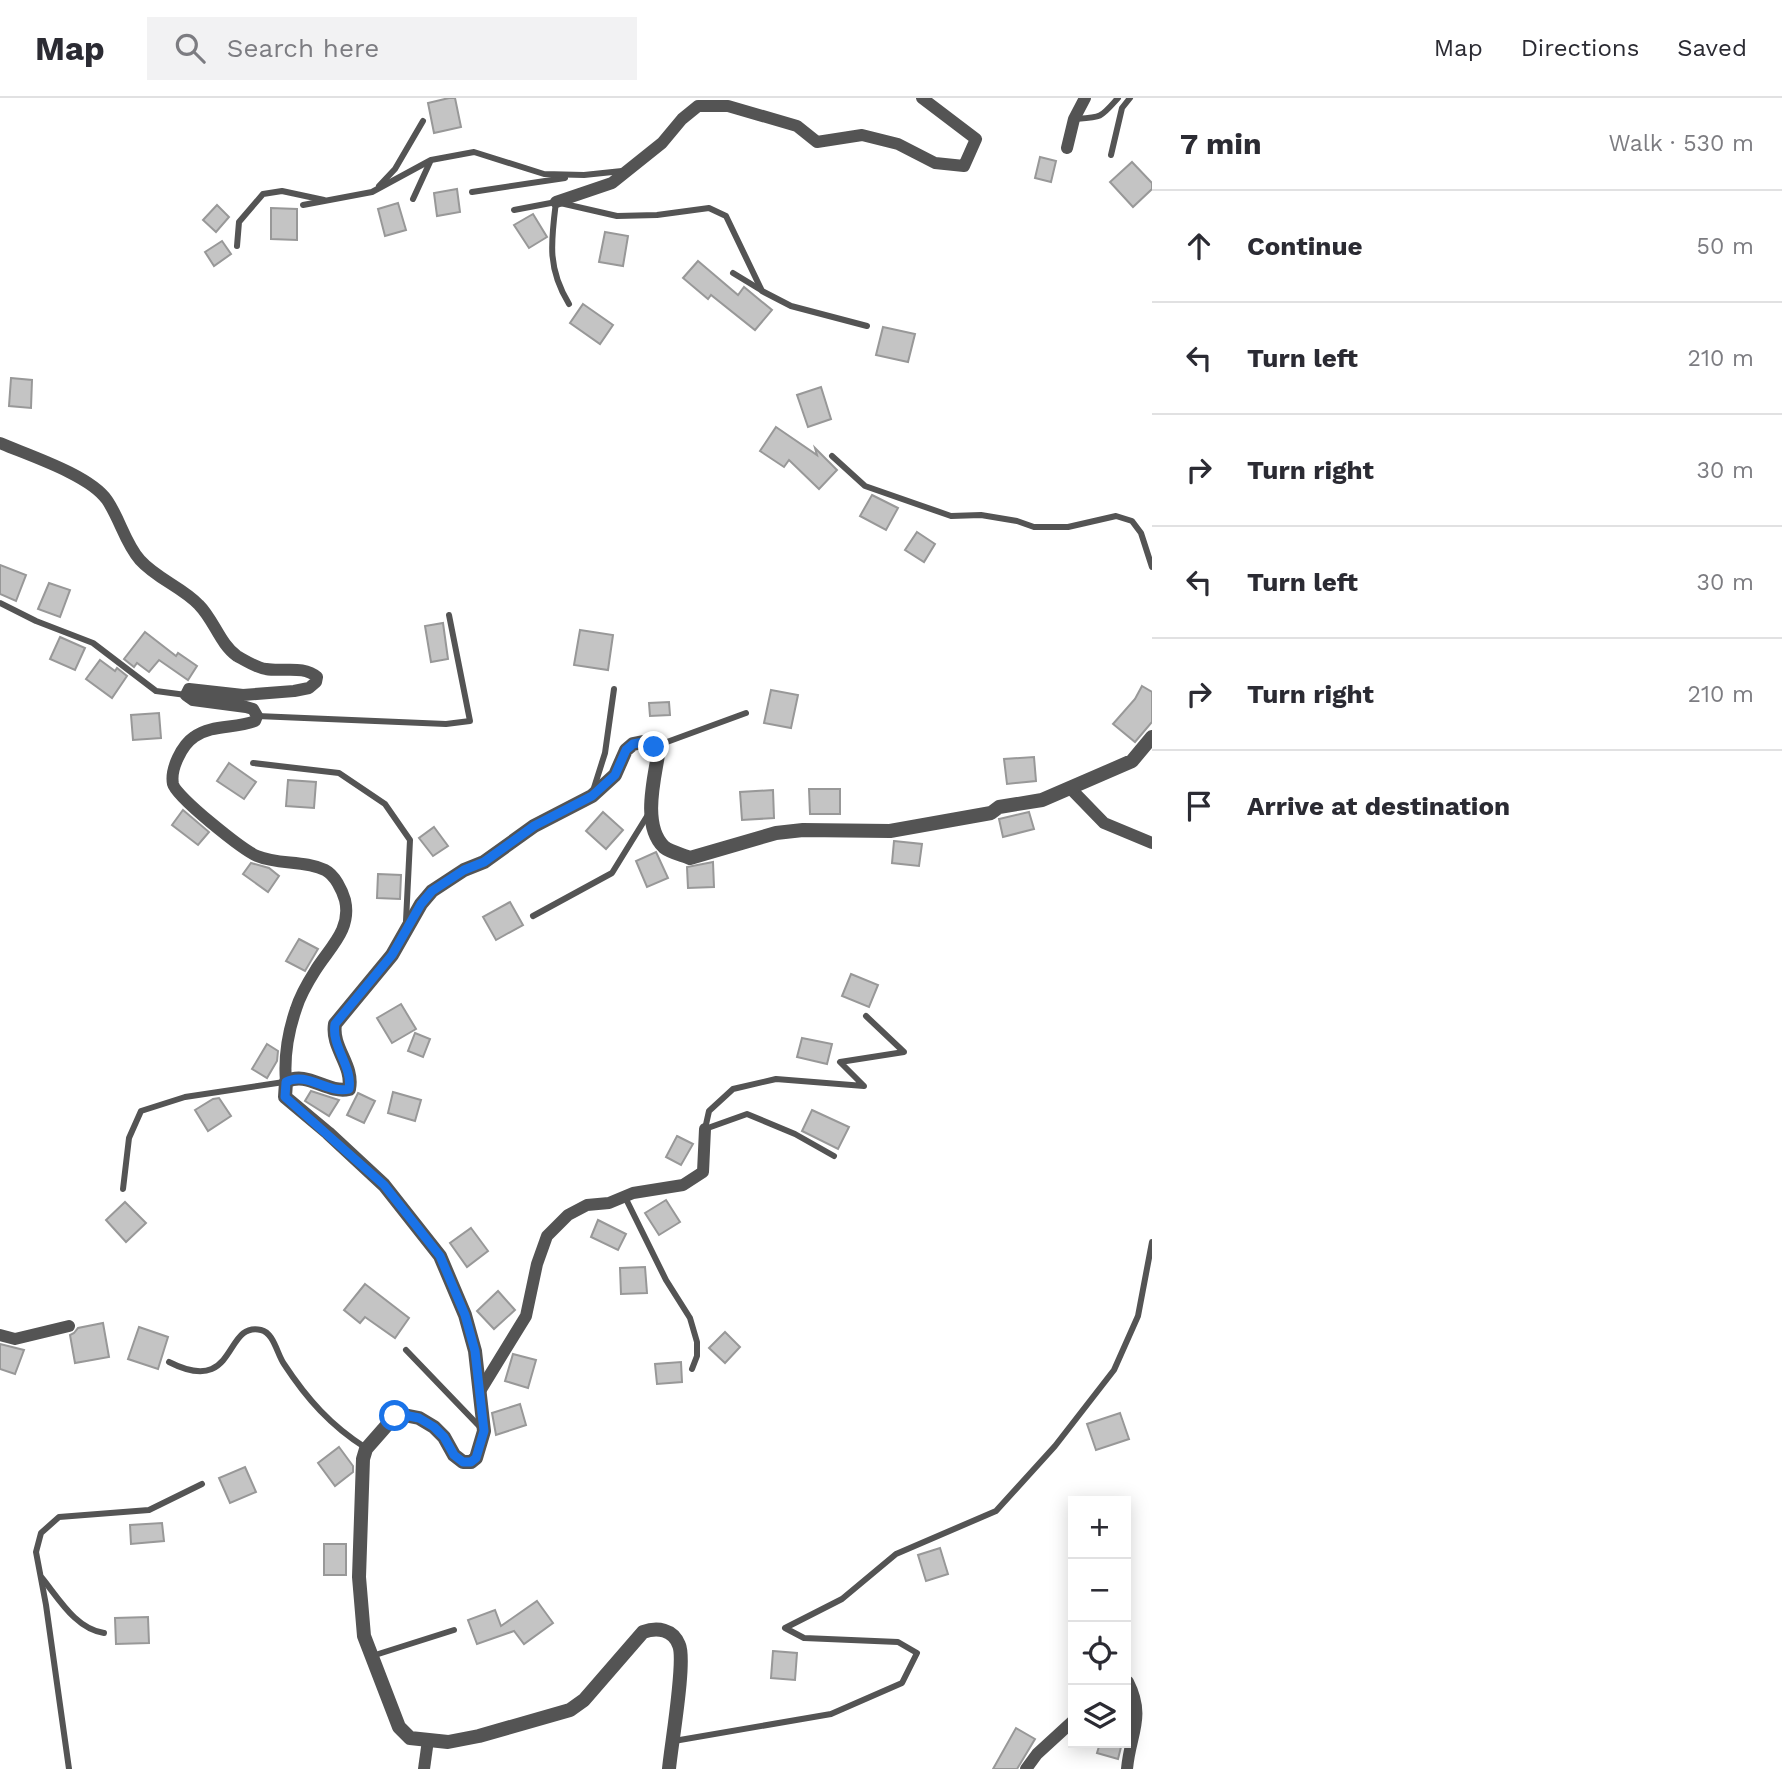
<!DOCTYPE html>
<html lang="en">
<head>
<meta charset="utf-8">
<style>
  body { margin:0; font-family:"Work Sans",sans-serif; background:#f2f2f3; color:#2b2b33 }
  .controls { position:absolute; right:21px; bottom:21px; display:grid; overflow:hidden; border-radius:0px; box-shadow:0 4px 18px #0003 }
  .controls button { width:63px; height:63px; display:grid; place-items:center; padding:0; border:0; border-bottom:2px solid #e1e1e2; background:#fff; color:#2b2b33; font:35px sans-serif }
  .stop { position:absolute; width:21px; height:21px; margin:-16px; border:5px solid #1a73e8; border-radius:50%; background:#fff }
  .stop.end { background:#1a73e8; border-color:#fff; box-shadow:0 2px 7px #0008 }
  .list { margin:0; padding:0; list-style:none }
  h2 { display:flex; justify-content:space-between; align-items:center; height:91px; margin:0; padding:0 28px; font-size:30px }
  h2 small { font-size:23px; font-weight:400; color:#7c7c81 }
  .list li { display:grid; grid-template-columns:46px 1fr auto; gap:21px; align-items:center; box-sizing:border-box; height:112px; padding:0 28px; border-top:2px solid #e1e1e2 }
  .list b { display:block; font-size:26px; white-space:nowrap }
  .list em { font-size:23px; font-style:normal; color:#7c7c81 }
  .icon { flex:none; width:38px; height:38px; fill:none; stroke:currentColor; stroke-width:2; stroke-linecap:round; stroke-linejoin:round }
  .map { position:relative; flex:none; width:1152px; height:1671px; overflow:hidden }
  header { display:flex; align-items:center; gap:42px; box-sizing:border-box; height:98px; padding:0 35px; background:#fff; border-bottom:2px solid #e1e1e2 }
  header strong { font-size:33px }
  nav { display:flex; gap:38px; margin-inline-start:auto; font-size:24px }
  .search { width:490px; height:63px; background:#f2f2f3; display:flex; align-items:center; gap:18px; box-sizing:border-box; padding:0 24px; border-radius:0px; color:#7c7c81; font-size:26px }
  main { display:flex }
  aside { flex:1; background:#fff }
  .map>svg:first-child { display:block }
  .building { fill:#c4c4c4; stroke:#989898; stroke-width:2 }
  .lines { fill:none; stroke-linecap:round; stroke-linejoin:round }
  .service { stroke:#545454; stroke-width:6 }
  .minor { stroke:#545454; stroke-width:12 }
  .tertiary { stroke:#545454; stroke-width:14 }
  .route { stroke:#1a73e8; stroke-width:9 }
</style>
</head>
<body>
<header>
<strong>Map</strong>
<div class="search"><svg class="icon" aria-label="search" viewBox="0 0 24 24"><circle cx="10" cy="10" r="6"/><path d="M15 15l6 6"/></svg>Search here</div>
<nav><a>Map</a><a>Directions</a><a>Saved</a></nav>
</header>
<main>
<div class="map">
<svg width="1152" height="1671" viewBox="0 0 1152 1671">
  <rect width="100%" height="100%" fill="#fff"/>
  <!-- building -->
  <g class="building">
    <path d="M449 0H455L461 29 434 35 428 5Z"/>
    <path d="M1040 59 1056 63 1051 84 1035 80Z"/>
    <path d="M1132 64 1152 85V91L1133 109 1110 84Z"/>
    <path d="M457 91 460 114 437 118 434 95Z"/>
    <path d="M398 105 406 132 385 138 378 111Z"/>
    <path d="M217 107 229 119 216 134 203 122Z"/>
    <path d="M271 110 297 111V142L271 141Z"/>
    <path d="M533 116 547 139 529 150 514 127Z"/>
    <path d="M605 134 628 138 623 168 599 164Z"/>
    <path d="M222 143 231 156 214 168 205 154Z"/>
    <path d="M698 163 738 197 744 189 772 212 755 232 711 197 708 201 683 180Z"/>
    <path d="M583 206 613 227 600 246 570 225Z"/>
    <path d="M883 229 915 236 908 264 876 257Z"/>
    <path d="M11 280 32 282 31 310 9 308Z"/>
    <path d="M821 289 831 321 808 329 797 297Z"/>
    <path d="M776 329 817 357 815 350 837 372 819 391 789 362 784 369 760 353Z"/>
    <path d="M872 397 898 410 886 432 860 418Z"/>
    <path d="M917 434 935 446 924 464 905 452Z"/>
    <path d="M0 467 26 477 16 503 0 496Z"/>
    <path d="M49 485 70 492 60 519 38 511Z"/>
    <path d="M443 525 448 561 431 564 425 528Z"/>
    <path d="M580 532 613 537 608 572 574 567Z"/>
    <path d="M145 534 176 558 178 555 197 568 188 582 159 562 149 574 137 565 134 569 124 561Z"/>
    <path d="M60 539 85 550 75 572 50 561Z"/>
    <path d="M100 562 115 573 117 570 127 578 112 600 86 581Z"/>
    <path d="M1142 588 1152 594V624L1135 644 1113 626 1135 601Z"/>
    <path d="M771 592 798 597 791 630 764 625Z"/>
    <path d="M669 604 670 617 650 618 649 605Z"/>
    <path d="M159 615 161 640 133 642 131 617Z"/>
    <path d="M1034 659 1036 683 1007 686 1004 661Z"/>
    <path d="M229 665 256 684 244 701 217 683Z"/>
    <path d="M288 682 316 684 314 710 286 708Z"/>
    <path d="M809 691H840V716H810Z"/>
    <path d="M773 692 774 720 742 722 740 694Z"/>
    <path d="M183 712 209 734 198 747 172 727Z"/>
    <path d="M603 714 623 732 606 751 586 733Z"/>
    <path d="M1029 714 1034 731 1003 739 999 721Z"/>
    <path d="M434 729 448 748 433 758 419 740Z"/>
    <path d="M894 743 922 746 919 768 892 765Z"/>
    <path d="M656 754 668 780 647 789 636 763Z"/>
    <path d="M713 764 714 789 688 790 687 769Z"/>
    <path d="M251 765 269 770 279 778 268 794 243 776Z"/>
    <path d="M378 776 401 777 400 801 377 800Z"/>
    <path d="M510 804 523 827 496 842 483 819Z"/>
    <path d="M299 841 318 851 305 873 286 863Z"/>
    <path d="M851 876 878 887 869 909 842 898Z"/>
    <path d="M401 906 416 931 392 945 377 920Z"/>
    <path d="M415 935 430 941 423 959 408 953Z"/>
    <path d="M802 940 832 946 827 966 797 959Z"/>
    <path d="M267 946 278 953 277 963 267 980 252 971Z"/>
    <path d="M311 993 339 1002 329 1018 305 1003Z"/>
    <path d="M393 994 421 1002 415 1023 388 1015Z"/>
    <path d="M358 995 375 1003 364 1025 347 1017Z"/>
    <path d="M219 1000 231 1018 208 1033 195 1012 213 1001Z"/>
    <path d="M812 1012 849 1029 838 1051 802 1033Z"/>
    <path d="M677 1038 693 1046 681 1067 666 1059Z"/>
    <path d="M666 1102 680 1124 659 1137 645 1115Z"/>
    <path d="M125 1104 146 1125 126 1144 106 1122Z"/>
    <path d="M598 1122 626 1136 618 1152 591 1139Z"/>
    <path d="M471 1130 488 1153 467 1169 450 1145Z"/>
    <path d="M645 1169 647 1195 621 1196 620 1170Z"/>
    <path d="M365 1186 409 1220 395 1240 365 1219 360 1225 344 1212Z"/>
    <path d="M498 1193 515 1212 494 1231 477 1213Z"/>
    <path d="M103 1225 109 1259 75 1265 70 1237 74 1235 78 1230Z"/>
    <path d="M139 1229 168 1239 158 1271 128 1261Z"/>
    <path d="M725 1234 740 1249 725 1265 709 1250Z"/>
    <path d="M0 1246 24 1252 15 1276 0 1271Z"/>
    <path d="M513 1256 536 1262 528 1290 505 1283Z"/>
    <path d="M681 1264 682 1284 657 1286 655 1266Z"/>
    <path d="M520 1306 526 1327 496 1337 492 1315Z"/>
    <path d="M1120 1315 1129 1341 1096 1352 1087 1326Z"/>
    <path d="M339 1349 353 1368V1374L335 1388 318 1365Z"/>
    <path d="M245 1369 256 1394 230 1405 219 1380Z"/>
    <path d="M162 1425 164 1443 131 1446 130 1427Z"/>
    <rect x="324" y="1446" width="22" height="31"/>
    <path d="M940 1450 948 1476 926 1483 918 1457Z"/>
    <path d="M537 1503 553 1525 524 1546 514 1533 477 1546 468 1522 495 1512 501 1528Z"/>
    <path d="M148 1519 149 1545 116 1546 115 1520Z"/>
    <path d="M773 1553 797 1555 795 1582 771 1580Z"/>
    <path d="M1016 1630 1035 1641 1017 1671H993Z"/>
    <path d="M1100 1645H1122L1118 1661 1097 1655Z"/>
  </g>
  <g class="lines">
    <!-- service -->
    <g class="service">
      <path d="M1075 21C1103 19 1100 20 1118 0"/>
      <path d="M1111 57 1122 10 1130 0"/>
      <path d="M379 88 395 71 423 23"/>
      <path d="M472 94 565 80"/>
      <path d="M413 101 430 64"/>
      <path d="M556 104C551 144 547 170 569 206"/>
      <path d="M303 107 372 94 431 62 474 54 544 76 584 77 622 73"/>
      <path d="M514 112 556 104 617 118 657 117 709 110 726 118 762 193 791 208 867 228"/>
      <path d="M237 148 239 124 263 96 282 93 324 102"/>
      <path d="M733 175 761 192"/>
      <path d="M832 358 865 388 951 418 981 417 1017 423 1034 429H1068L1116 418 1132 423 1141 435 1152 469"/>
      <path d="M0 505 36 523 93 545 156 593 186 597"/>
      <path d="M257 618 446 626 470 623 449 517"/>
      <path d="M656 648 746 615"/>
      <path d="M253 665 339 675 385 706 410 742 406 823"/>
      <path d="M593 693 605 655 614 591"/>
      <path d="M533 818 612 775 649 715"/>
      <path d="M705 1031 709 1013 733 991 776 981 864 988 840 964 904 954 866 918"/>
      <path d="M705 1031 747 1016 795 1036 834 1058"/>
      <path d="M123 1091 129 1040 141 1013 185 999 284 984"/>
      <path d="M625 1099 666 1182 690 1220 697 1244V1258L692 1271"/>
      <path d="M406 1252 480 1329"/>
      <path d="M169 1264C238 1299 223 1223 261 1232 274 1235 277 1256 284 1266 307 1301 331 1328 366 1350"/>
      <path d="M42 1480C59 1501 76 1531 104 1535"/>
      <path d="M372 1558 454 1532"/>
      <path d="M674 1643 831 1616 902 1585 917 1555 898 1544 804 1540 785 1530 842 1501 896 1456 996 1413 1055 1348 1114 1272 1138 1218 1152 1144"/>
      <path d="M69 1671 46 1507 36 1454 41 1435 59 1419 149 1412 202 1386"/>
    </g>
    <!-- minor -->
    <g class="minor">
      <path d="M1067 50 1074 21 1085 0"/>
      <path d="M556 104 612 85 662 45 682 21 698 8H728L797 28 817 44 862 37 898 46 935 65 964 68 976 41 922 0"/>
      <path d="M0 345C28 357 90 377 107 402 120 421 125 445 140 462 157 481 182 489 199 507 214 522 220 546 237 558 246 563 257 570 266 571 283 574 304 567 317 579L316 584 309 590 294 593 243 597 189 591 186 597 193 602 246 609 253 611 257 618 255 623C235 631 212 626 194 639 182 647 170 671 173 686 176 699 243 752 257 758 278 767 304 762 325 772 335 777 342 792 345 802 352 832 329 850 315 873 308 884 300 898 296 911 288 934 284 960 286 984"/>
      <path d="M1071 691 1104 725 1152 745"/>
      <path d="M0 1237 15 1241 69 1228"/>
      <path d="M480 1293 526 1218 537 1166 547 1138 568 1117 587 1107 609 1105 633 1095 683 1087 703 1074 705 1031"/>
      <path d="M1126 1584H1128C1146 1619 1130 1636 1127 1671"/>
      <path d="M424 1671 428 1642"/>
      <path d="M1026 1671 1037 1656 1073 1623"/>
    </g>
    <!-- tertiary -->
    <path class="tertiary" d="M669 1671C671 1648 686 1563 679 1547 673 1531 657 1529 643 1534L584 1602 570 1612 479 1638 448 1644 410 1640 399 1629 364 1538 359 1479 363 1361 366 1351 395 1318 404 1317 419 1320 434 1329 444 1339 454 1357 463 1364H471L476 1360 484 1333 475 1253 465 1217 440 1158 384 1087 328 1035 285 999 286 984C307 972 327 996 349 991 354 967 331 950 335 926L392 857 421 806 432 793 464 772 484 764 534 728 592 698 615 677 626 652 633 646 643 644 655 649 658 657C654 682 642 728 664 749 670 754 683 757 690 760L776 735 803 732 890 733 991 715 999 709 1042 702 1132 663 1152 639"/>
  </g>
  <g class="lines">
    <!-- route -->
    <path class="route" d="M395 1318 404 1317 419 1320 434 1329 444 1339 454 1357 463 1364H471L476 1360 484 1333 475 1253 465 1217 440 1158 384 1087 285 999 286 984C307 973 327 996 349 991 353 968 331 949 335 926L392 857 421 806 432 793 464 772 484 764 534 728 592 698 615 677 626 652 633 646 643 644 654 649"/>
  </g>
</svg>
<div class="controls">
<button>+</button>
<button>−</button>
<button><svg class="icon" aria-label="locate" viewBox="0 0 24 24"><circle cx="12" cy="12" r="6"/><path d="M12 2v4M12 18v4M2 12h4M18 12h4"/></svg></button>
<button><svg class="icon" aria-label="layers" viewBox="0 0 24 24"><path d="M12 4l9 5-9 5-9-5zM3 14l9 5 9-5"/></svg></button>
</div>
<div class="stop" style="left:395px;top:1318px"></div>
<div class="stop end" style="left:654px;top:649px"></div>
</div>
<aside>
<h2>7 min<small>Walk · 530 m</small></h2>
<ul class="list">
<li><svg class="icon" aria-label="ahead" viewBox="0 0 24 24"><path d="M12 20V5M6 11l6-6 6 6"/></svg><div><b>Continue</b></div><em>50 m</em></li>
<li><svg class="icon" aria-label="left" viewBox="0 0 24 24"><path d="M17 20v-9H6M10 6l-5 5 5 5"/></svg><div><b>Turn left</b></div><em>210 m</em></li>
<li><svg class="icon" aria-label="right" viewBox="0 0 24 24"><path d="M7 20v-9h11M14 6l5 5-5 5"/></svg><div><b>Turn right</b></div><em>30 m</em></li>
<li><svg class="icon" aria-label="left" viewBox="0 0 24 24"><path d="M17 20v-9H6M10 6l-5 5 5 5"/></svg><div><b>Turn left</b></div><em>30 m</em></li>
<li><svg class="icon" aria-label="right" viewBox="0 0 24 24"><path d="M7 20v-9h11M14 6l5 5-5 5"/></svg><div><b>Turn right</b></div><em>210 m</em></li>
<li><svg class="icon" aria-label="arrive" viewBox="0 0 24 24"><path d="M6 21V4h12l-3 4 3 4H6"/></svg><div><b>Arrive at destination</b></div></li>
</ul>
</aside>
</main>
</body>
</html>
